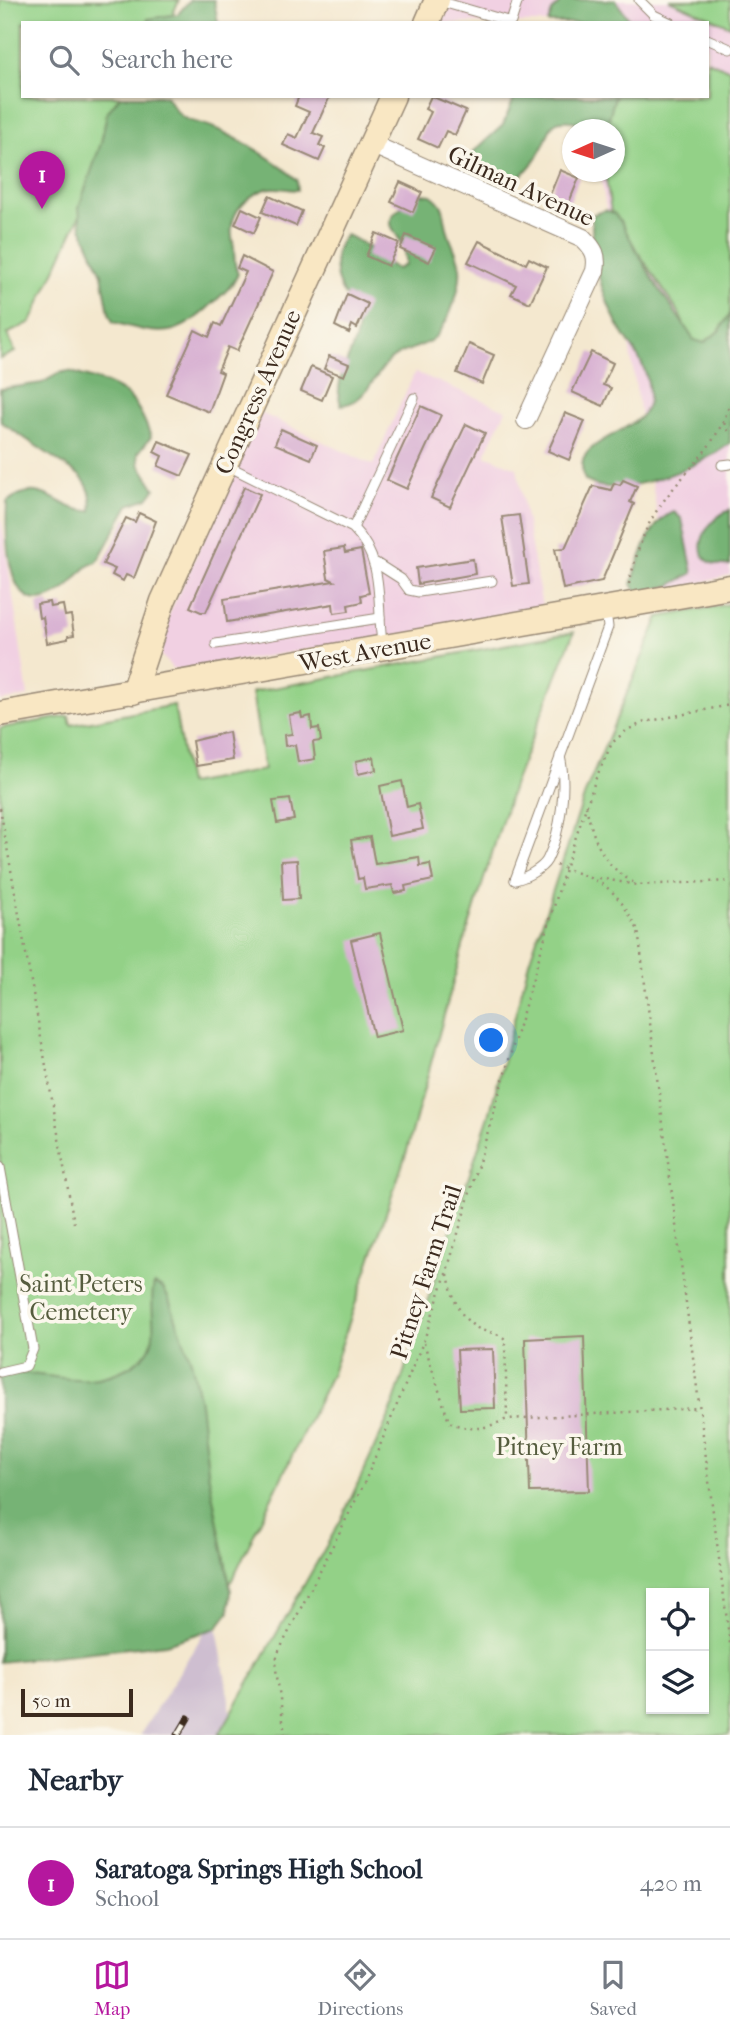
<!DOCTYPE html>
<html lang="en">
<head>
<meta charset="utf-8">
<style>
  body { margin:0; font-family:"IM FELL French Canon",serif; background:#f6f6f7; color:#1f2937 }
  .controls { position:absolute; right:21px; bottom:21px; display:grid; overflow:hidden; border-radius:0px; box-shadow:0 2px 5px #0004 }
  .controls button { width:63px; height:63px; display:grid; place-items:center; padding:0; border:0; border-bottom:2px solid #e0e1e3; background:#fff; color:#1f2937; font:35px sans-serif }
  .compass { position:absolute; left:562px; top:119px; width:63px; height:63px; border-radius:50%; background:#fff; box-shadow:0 2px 5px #0004; rotate:267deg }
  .scale { position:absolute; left:21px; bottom:18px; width:112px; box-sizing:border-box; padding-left:7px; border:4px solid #3b2a1e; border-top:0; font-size:19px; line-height:24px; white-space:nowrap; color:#3b2a1e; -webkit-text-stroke:5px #fbf7ec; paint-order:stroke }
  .you { position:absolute; left:492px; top:1041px; width:24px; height:24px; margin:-18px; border:5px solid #fff; border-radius:50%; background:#1a73e8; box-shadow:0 0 0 10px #1a73e833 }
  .badge { display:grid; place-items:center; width:46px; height:46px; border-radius:50%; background:#b5179e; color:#fff; font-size:23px; font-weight:700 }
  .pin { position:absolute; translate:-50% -58px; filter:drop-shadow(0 2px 4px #0008) }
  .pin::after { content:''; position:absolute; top:37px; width:24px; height:21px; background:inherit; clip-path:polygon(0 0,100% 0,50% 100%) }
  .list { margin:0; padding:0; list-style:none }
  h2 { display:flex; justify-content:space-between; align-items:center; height:91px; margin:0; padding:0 28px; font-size:30px }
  h2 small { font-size:23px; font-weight:400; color:#747a83 }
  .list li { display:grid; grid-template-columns:46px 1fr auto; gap:21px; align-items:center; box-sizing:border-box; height:112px; padding:0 28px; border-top:2px solid #e0e1e3 }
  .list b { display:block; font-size:26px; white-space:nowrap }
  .list p { margin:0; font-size:23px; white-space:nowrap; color:#747a83 }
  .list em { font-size:23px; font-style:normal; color:#747a83 }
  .icon { flex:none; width:38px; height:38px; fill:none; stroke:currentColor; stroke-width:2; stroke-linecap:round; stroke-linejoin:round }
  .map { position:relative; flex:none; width:730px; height:1735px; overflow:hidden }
  .search { position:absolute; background:#fff; box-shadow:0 2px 5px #0004; left:21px; right:21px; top:21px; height:77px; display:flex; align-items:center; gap:18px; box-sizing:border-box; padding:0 24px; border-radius:0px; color:#747a83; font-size:26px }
  .sheet { height:203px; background:#fff }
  nav { display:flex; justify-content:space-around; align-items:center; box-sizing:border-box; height:98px; border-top:2px solid #e0e1e3; background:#fff; font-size:19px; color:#747a83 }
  nav a { display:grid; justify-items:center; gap:4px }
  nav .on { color:#b5179e }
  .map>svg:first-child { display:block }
  .built { fill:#f1d0e2 }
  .industrial { fill:#cebed0 }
  .green { fill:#93d187; stroke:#677e52; stroke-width:2; fill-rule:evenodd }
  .forest { fill:#76b374; stroke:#586e49; stroke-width:2 }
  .building { fill:#d9b3d3 }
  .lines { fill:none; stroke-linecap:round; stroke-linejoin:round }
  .lane-casing { stroke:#988976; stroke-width:11 }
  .street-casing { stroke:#988976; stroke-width:20 }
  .secondary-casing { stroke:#988976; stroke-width:27 }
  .path { stroke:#988976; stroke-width:2.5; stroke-dasharray:2 5; stroke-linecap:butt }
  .lane { stroke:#fff; stroke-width:9 }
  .street { stroke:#fff; stroke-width:18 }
  .secondary { stroke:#f9e7c3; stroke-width:24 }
  .rail-casing { stroke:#3b2a1e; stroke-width:7 }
  .rail { stroke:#fbf7ec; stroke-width:4.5; stroke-dasharray:13; stroke-linecap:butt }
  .labels { text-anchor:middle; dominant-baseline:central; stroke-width:7; stroke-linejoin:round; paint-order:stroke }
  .street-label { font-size:24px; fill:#3b2a1e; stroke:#fbf7ec }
  .park-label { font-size:24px; fill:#555c3e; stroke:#fbf7ec }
</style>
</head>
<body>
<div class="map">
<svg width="730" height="1735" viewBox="0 0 730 1735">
  <rect width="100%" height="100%" fill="#fbf7ec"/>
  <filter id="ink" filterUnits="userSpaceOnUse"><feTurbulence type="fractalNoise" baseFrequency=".0143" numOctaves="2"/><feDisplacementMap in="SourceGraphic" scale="14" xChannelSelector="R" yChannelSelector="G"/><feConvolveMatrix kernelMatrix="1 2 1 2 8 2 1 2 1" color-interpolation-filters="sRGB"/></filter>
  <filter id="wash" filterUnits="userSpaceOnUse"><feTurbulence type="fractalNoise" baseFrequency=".00686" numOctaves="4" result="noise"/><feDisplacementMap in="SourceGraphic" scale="28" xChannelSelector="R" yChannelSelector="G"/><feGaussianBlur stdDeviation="1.57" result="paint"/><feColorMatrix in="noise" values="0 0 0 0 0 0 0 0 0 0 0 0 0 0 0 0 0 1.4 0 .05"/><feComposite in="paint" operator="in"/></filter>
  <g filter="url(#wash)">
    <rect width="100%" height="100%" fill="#f4e8cf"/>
    <!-- built -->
    <g class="built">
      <path d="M450 0H730V575L670 591 600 172H614V130L593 129 588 104 570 96H707V23H439Z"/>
      <path d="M415 372 506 410 485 455 517 468 543 612 180 670 172 668 161 655 168 617 261 413 373 465Z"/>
      <path d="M0 512 28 696 0 701Z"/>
    </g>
    <!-- industrial -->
    <path class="industrial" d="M215 1615 231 1712 219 1735H140Z"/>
    <!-- green -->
    <g class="green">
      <path d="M0 0H179L169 23H23V96H135L31 322 7 334 15 352 0 359Z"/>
      <path d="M669 0H730V26Z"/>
      <path d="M707 60 730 70V314L720 330 704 343 694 340 687 332 679 313 611 212 605 172H614V130L599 129V126H603L615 96H707Z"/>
      <path d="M730 604V1735H219L341 1520 390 1414 489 1116 529 962 586 791 659 617ZM651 1593H704V1709H651Z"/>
      <path d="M574 632 513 786 463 946 407 1151 332 1373 215 1615 0 1399V728L69 716 71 725 174 705 188 784 264 770 252 692Z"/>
    </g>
    <!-- forest -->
    <g class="forest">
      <path d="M190 0H214L218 23H147L148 19 178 14Z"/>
      <path d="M563 0H615L632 23H548L552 11Z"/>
      <path d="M120 96H166C186 129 189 116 219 130 244 142 277 161 297 180L298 190C289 190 275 186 266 189 241 198 227 218 233 242 236 254 232 262 238 274 233 286 223 294 213 303 176 339 161 336 113 322L109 313 102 274 81 227 79 207 101 143 107 113Z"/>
      <path d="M515 96H615L609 118 603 126C589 127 566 116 555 123 550 127 547 136 545 142 526 181 509 192 470 164L471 154 503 125Z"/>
      <path d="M421 194 431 195C447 206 443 215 448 232 451 244 459 255 460 268 462 287 450 318 438 334 426 349 400 348 387 363 373 378 364 404 341 405 330 375 364 345 357 314 355 305 347 299 342 291 333 274 332 248 346 235 365 241 379 259 397 269L405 265C408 225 362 228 421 194Z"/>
      <path d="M605 210 614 213 621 222 652 278 694 340 704 343 720 330 730 314V443C704 465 615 503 585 480 565 434 651 437 649 396 649 361 629 348 615 319 599 287 591 251 592 215Z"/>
      <path d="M69 371C118 388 132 384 151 437L138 453 139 464 155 489 148 498 129 505 97 562C81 566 78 580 65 589 6 632 5 538 7 502 43 474 59 513 91 511 93 498 89 484 79 475L1 422 0 389 42 383 59 373Z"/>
      <path d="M730 510V565C685 569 699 522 730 510Z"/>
      <path d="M674 512 682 519 693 573 669 586 637 593 632 584C639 560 649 521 674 512Z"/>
      <path d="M154 1284 163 1288 168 1297 191 1360 200 1403 209 1477 231 1591 229 1612 217 1628 166 1644 0 1662V1373C47 1369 81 1393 129 1367 135 1363 146 1356 149 1349 159 1331 148 1305 154 1284Z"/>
    </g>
    <g id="blocks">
      <!-- building -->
      <g class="building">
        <path d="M299 96H330L313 133 323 137 319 145 325 148 319 161 283 145 288 134 297 138 309 112 295 106Z"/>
        <path d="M431 96 466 111 455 135 446 131 438 148 418 139 431 112 425 109Z"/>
        <path d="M560 170 579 178 568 205 549 197Z"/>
        <path d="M400 182 422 192 413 212 391 202Z"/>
        <path d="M269 196 302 211 296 226 262 212Z"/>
        <path d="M242 208 261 217 254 233 235 224Z"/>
        <path d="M376 233 399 243 388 266 366 256Z"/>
        <path d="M406 235 436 248 429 262 400 249Z"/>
        <path d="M479 241 526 264 529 258 547 267 530 303 511 294 516 285 468 262Z"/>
        <path d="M242 256 273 272 237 351 228 347 218 371 223 373 209 412 166 394 195 330 209 337 215 323 221 326 246 272 237 268Z"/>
        <path d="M347 294 368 304 357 328 352 325 349 333 335 326Z"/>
        <path d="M469 344 494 355 482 384 457 373Z"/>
        <path d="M591 352 613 363 603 385 611 388 603 406 572 392Z"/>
        <path d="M329 356 349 364 344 376 324 369Z"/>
        <path d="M311 367 332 376 322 400 301 391Z"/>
        <path d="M421 406 441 415 407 489 387 480Z"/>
        <path d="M565 413 585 421 569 460 548 451Z"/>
        <path d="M466 424 485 433 450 507 431 498Z"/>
        <path d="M281 429 317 445 311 459 275 444Z"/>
        <path d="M159 441 192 455 182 476 158 466 162 456 154 452Z"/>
        <path d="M623 480 637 486 630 502 634 504 602 581 563 589 555 549 565 548 593 486 611 490 614 483 620 485Z"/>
        <path d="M244 487 260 494 206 612H201L190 607Z"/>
        <path d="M139 513 156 521 134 578 126 575 123 581 112 575 115 569 103 564 126 518 135 522Z"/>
        <path d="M519 515 529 584 513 586 502 517Z"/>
        <path d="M344 548 345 553 361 550 369 593 361 595 362 602 348 605 349 611 334 613 333 604 227 622 224 599 334 581 328 578 324 551Z"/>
        <path d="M473 559 475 574 418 584 416 568Z"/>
        <path d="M49 602 50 607 63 605 65 616 71 615 74 635 68 636V639L47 643 43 617 39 618 37 604Z"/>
        <path d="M301 713 302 718 311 716 312 729 319 728 321 741 313 742 315 759 298 762 295 745 285 746 284 735 292 734 289 715Z"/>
        <path d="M229 732 233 760 196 766 192 741Z"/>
        <path d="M374 757 376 770 358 774 356 761Z"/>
        <path d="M402 781 407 807 418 804 423 829 389 836 380 786Z"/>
        <path d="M290 799 294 820 277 823 273 801Z"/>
        <path d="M370 837 375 864 419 857 420 866 430 864 433 880 405 886 406 891 394 893 392 885 365 889 363 878 358 879 351 840Z"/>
        <path d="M297 860 299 899 283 900 281 861Z"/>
        <path d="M380 933 403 1030 374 1037 351 940Z"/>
        <path d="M584 1336 589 1491 530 1492 525 1339Z"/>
        <path d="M493 1349 495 1408 460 1409 457 1350Z"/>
      </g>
    </g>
  </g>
  <g filter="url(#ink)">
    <use href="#blocks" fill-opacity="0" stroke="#988976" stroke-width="2"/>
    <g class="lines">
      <!-- lane casing -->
      <g class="lane-casing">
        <g id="lane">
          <path d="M639 0 654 15 671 23"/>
          <path d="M439 1 511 22 518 0"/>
          <path d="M707 39 730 49"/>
          <path d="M722 465 730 464"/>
          <path d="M228 466 353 528C385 560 377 603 382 644"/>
          <path d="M353 528 414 398"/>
          <path d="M376 563 401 579 409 590 419 592 492 581"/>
          <path d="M216 644 380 618"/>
          <path d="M515 880 608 627 606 611"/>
          <path d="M515 880C525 878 542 869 547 860 561 832 567 786 560 756"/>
          <path d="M0 1167 33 1349 26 1366 0 1372"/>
        </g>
      </g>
      <!-- street casing -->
      <g class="street-casing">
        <path id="street" d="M371 144 583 238C594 249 598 255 595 271L526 420"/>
      </g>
      <!-- secondary casing -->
      <g class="secondary-casing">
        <g id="secondary">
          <path d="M427 23 437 0"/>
          <path d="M133 692 163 601 393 96"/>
          <path d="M0 714 730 587"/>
        </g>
      </g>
      <!-- path -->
      <g class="path">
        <path d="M724 423 730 434"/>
        <path d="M629 584C635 559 643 530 658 509 684 470 716 450 730 403"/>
        <path d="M586 806C594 842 602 864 634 883"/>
        <path d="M0 808 74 1223"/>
        <path d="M556 865C604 883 613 883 638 930L730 1644"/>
        <path d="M599 878 637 885 730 881"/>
        <path d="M448 1274C452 1295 458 1318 479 1329 488 1333 497 1332 505 1339L507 1417"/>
        <path d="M424 1343 449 1422C471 1432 485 1429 507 1419L698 1408"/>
        <path d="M285 1735 276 1669 277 1655 363 1486 424 1340 447 1271 565 869 596 778 612 743 627 730 645 722 730 705"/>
      </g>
      <!-- lane -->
      <use href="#lane" class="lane"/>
      <!-- street -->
      <use href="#street" class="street"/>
      <!-- secondary -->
      <use href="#secondary" class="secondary"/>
      <!-- rail casing -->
      <g class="rail-casing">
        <path id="rail" d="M178 1735 188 1718"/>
      </g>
      <!-- rail -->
      <use href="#rail" class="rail"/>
    </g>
  </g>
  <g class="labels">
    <!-- street labels -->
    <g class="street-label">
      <text transform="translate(521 186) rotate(25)">Gilman Avenue</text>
      <text transform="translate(258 392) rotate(-66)">Congress Avenue</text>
      <text transform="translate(365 652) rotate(-10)">West Avenue</text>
      <text transform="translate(426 1272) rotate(-72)">Pitney Farm Trail</text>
    </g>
    <!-- park labels -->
    <g class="park-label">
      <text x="81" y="1284">Saint Peters<tspan x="81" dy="28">Cemetery</tspan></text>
      <text x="559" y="1447">Pitney Farm</text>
    </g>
  </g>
</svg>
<div class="controls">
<button><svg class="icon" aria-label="locate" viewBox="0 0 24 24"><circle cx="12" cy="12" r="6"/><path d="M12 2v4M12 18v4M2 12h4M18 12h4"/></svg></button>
<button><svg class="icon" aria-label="layers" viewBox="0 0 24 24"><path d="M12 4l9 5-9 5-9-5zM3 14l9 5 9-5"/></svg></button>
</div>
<svg class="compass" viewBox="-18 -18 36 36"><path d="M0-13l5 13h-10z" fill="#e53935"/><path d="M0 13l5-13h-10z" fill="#747a83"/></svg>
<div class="scale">50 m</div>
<div class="you"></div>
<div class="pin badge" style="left:42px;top:209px">1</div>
<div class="search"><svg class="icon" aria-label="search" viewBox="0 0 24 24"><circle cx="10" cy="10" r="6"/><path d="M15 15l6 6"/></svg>Search here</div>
</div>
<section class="sheet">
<h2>Nearby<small></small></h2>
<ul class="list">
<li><span class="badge">1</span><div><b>Saratoga Springs High School</b><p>School</p></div><em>420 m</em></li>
</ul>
</section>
<nav>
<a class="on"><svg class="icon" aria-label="map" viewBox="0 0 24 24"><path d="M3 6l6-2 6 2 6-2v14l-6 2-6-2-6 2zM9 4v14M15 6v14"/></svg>Map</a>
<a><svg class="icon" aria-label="directions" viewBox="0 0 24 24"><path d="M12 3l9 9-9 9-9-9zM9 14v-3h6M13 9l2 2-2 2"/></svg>Directions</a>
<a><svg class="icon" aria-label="saved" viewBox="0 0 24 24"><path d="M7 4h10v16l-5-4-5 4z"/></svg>Saved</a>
</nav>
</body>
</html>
